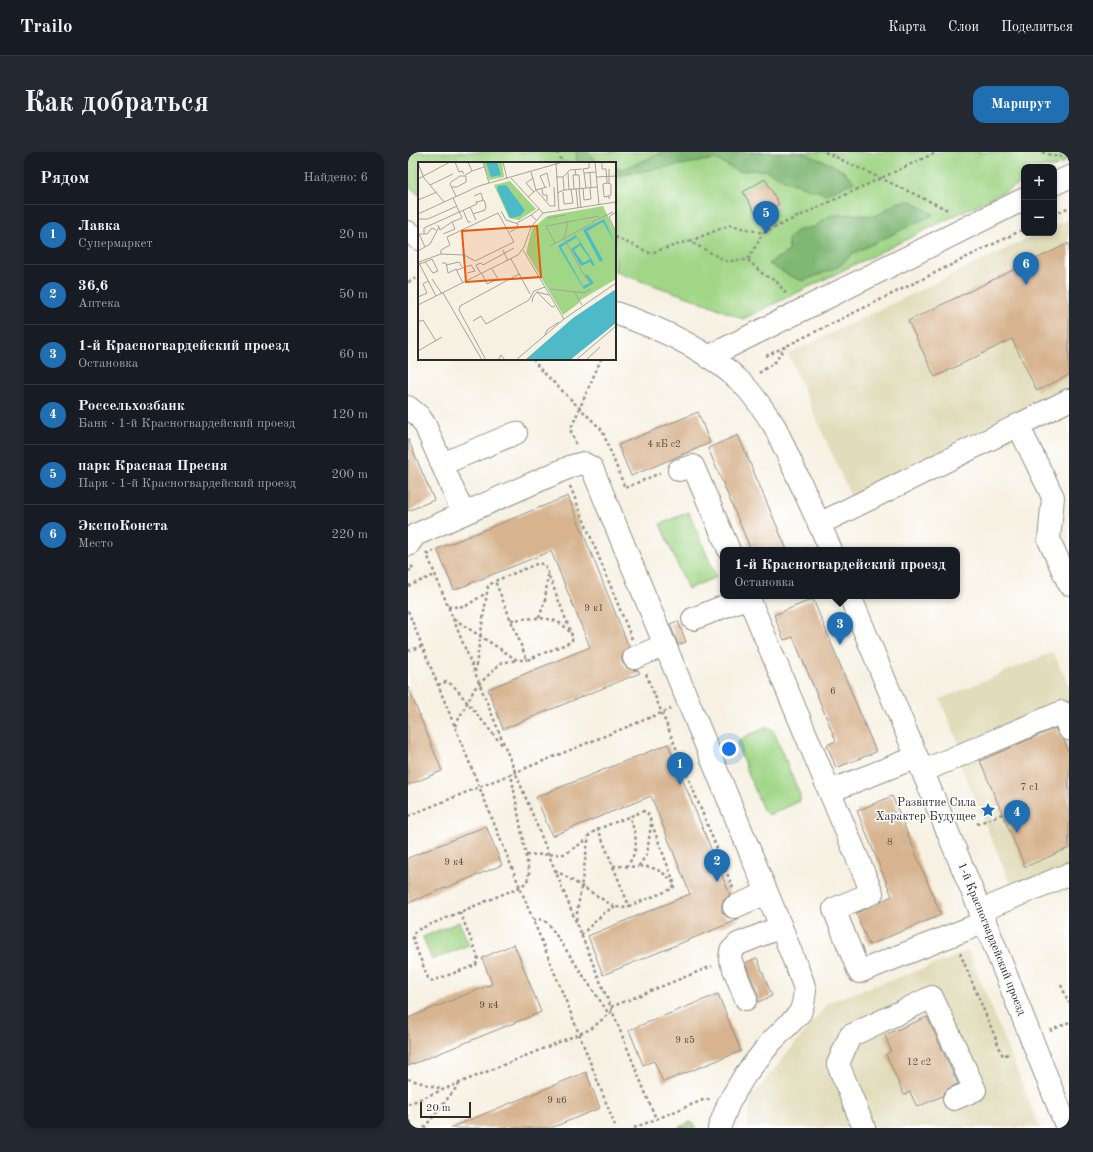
<!DOCTYPE html>
<html lang="ru">
<head>
<meta charset="utf-8">
<style>
  body { margin:0; font-family:"Old Standard TT",serif; background:#242831; color:#f1f3f6 }
  .controls { position:absolute; right:12px; top:12px; display:grid; overflow:hidden; border-radius:8px; box-shadow:0 2px 6px #0003 }
  .controls button { width:36px; height:36px; display:grid; place-items:center; padding:0; border:0; border-bottom:1px solid #363941; background:#171b24; color:#f1f3f6; font:20px sans-serif }
  .scale { position:absolute; left:12px; bottom:10px; width:51px; box-sizing:border-box; padding-left:4px; border:2px solid #2b2b2b; border-top:0; font-size:11px; line-height:14px; white-space:nowrap; color:#2b2b2b; -webkit-text-stroke:3px #fff; paint-order:stroke }
  .you { position:absolute; left:321px; top:597px; width:14px; height:14px; margin:-10px; border:3px solid #fff; border-radius:50%; background:#1a73e8; box-shadow:0 0 0 6px #1a73e833 }
  .badge { display:grid; place-items:center; width:26px; height:26px; border-radius:50%; background:#1f6fb2; color:#fff; font-size:13px; font-weight:700 }
  .pin { position:absolute; translate:-50% -33px; filter:drop-shadow(0 1px 2px #0008) }
  .pin::after { content:''; position:absolute; top:21px; width:14px; height:12px; background:inherit; clip-path:polygon(0 0,100% 0,50% 100%) }
  .popup { position:absolute; left:312px; top:395px; width:240px; height:52px; box-sizing:border-box; display:grid; place-content:center; border-radius:8px; background:#171b24; filter:drop-shadow(0 1px 3px #0005); font-size:13px; white-space:nowrap; color:#9ea1a6 }
  .popup b { font-size:15px; color:#f1f3f6 }
  .popup::after { content:''; position:absolute; left:50%; top:100%; margin-left:-8px; border:8px solid transparent; border-top-color:#171b24 }
  .list { margin:0; padding:0; list-style:none }
  h2 { display:flex; justify-content:space-between; align-items:center; height:52px; margin:0; padding:0 16px; font-size:17px }
  h2 small { font-size:13px; font-weight:400; color:#9ea1a6 }
  .list li { display:grid; grid-template-columns:26px 1fr auto; gap:12px; align-items:center; box-sizing:border-box; height:60px; padding:0 16px; border-top:1px solid #363941 }
  .list b { display:block; font-size:15px; white-space:nowrap }
  .list p { margin:0; font-size:13px; white-space:nowrap; color:#9ea1a6 }
  .list em { font-size:13px; font-style:normal; color:#9ea1a6 }
  .map { position:relative; flex:none; width:661px; height:976px; overflow:hidden; border-radius:12px }
  header { display:flex; align-items:center; gap:24px; box-sizing:border-box; height:56px; padding:0 20px; background:#171b24; border-bottom:1px solid #363941 }
  header strong { font-size:19px }
  nav { display:flex; gap:22px; margin-inline-start:auto; font-size:14px }
  .intro { display:flex; align-items:center; justify-content:space-between; box-sizing:border-box; height:96px; padding:0 24px }
  h1 { margin:0; font-size:28px }
  .button { padding:10px 18px; border-radius:12px; background:#1f6fb2; color:#fff; font-size:14px; font-weight:700 }
  main { display:flex; gap:24px; padding:0 24px }
  aside { flex:1; background:#171b24; border-radius:12px; box-shadow:0 2px 6px #0003 }
  .map>svg:first-child { display:block }
  .built { fill:#e1dcba }
  .green { fill:#a1d687; stroke:#668059 }
  .forest { fill:#80b774; stroke:#567150 }
  .building { fill:#d7b48f }
  .lines { fill:none; stroke-linecap:round; stroke-linejoin:round }
  .minor-casing { stroke:#908e86; stroke-width:24 }
  .path { stroke:#908e86; stroke-width:2.5; stroke-dasharray:3 3; stroke-linecap:butt }
  .minor { stroke:#fff; stroke-width:22 }
  .labels { text-anchor:middle; dominant-baseline:central; stroke-width:3; stroke-linejoin:round; paint-order:stroke }
  .number-label { font-size:10px; fill:#564d44 }
  .poi-label { font-size:12px; fill:#2b2b2b; stroke:#fff; text-anchor:end }
  .street-label { font-size:12px; fill:#2b2b2b; stroke:#fff }
  .inset-river { fill:none; stroke:#4ebac8; stroke-width:2 }
  .inset-road { fill:none; stroke:#a5a299; stroke-width:1 }
  .view { fill:#e8590c; fill-opacity:0.15; stroke:#e8590c; stroke-width:2 }
  .inset-edge { fill:none; stroke:#2b2b2b; stroke-width:2 }
</style>
</head>
<body>
<header>
<strong>Trailo</strong>
<nav><a>Карта</a><a>Слои</a><a>Поделиться</a></nav>
</header>
<div class="intro"><h1>Как добраться</h1><a class="button">Маршрут</a></div>
<main>
<aside>
<h2>Рядом<small>Найдено: 6</small></h2>
<ul class="list">
<li><span class="badge">1</span><div><b>Лавка</b><p>Супермаркет</p></div><em>20 m</em></li>
<li><span class="badge">2</span><div><b>36,6</b><p>Аптека</p></div><em>50 m</em></li>
<li><span class="badge">3</span><div><b>1-й Красногвардейский проезд</b><p>Остановка</p></div><em>60 m</em></li>
<li><span class="badge">4</span><div><b>Россельхозбанк</b><p>Банк · 1-й Красногвардейский проезд</p></div><em>120 m</em></li>
<li><span class="badge">5</span><div><b>парк Красная Пресня</b><p>Парк · 1-й Красногвардейский проезд</p></div><em>200 m</em></li>
<li><span class="badge">6</span><div><b>ЭкспоКонста</b><p>Место</p></div><em>220 m</em></li>
</ul>
</aside>
<div class="map">
<svg width="661" height="976" viewBox="0 0 661 976">
  <rect width="100%" height="100%" fill="#fff"/>
  <filter id="ink" filterUnits="userSpaceOnUse"><feTurbulence type="fractalNoise" baseFrequency=".025" numOctaves="2"/><feDisplacementMap in="SourceGraphic" scale="8" xChannelSelector="R" yChannelSelector="G"/><feConvolveMatrix kernelMatrix="1 2 1 2 8 2 1 2 1" color-interpolation-filters="sRGB"/></filter>
  <filter id="wash" filterUnits="userSpaceOnUse"><feTurbulence type="fractalNoise" baseFrequency=".012" numOctaves="4" result="noise"/><feDisplacementMap in="SourceGraphic" scale="16" xChannelSelector="R" yChannelSelector="G"/><feGaussianBlur stdDeviation="0.9" result="paint"/><feColorMatrix in="noise" values="0 0 0 0 0 0 0 0 0 0 0 0 0 0 0 0 0 1.4 0 .05"/><feComposite in="paint" operator="in"/></filter>
  <g filter="url(#wash)">
    <rect width="100%" height="100%" fill="#f6f1e2"/>
    <!-- built -->
    <g class="built">
      <path d="M661 67V258L451 363 380 202 631 81H646V74Z"/>
      <path d="M645 500 661 534V732L604 736 546 597 552 594 532 547Z"/>
      <path d="M560 798 632 976H340L342 947 421 850 542 807Z"/>
    </g>
    <!-- green -->
    <g class="green">
      <path d="M0 0H661V8L646 15H616V30L335 167 297 151 207 120V11H11V43L0 33Z"/>
      <path d="M281 360 308 425 280 437 252 372Z"/>
      <path d="M357 576H362L366 580 392 643V649L364 662H359L355 658 330 595V590L334 586Z"/>
      <path d="M51 770 61 793 24 808 15 785Z"/>
      <path d="M282 970 286 972 288 976H270Z"/>
    </g>
    <!-- forest -->
    <g class="forest">
      <path d="M168 0H180L189 11H169Z"/>
      <path d="M253 0H393L425 13 438 21 446 30 418 42 381 30 357 18 330 19 307 7 207 24V16L215 17 252 2Z"/>
      <path d="M503 49 526 62 444 102 430 115 395 129 382 124 361 112C367 106 374 104 381 99L380 88 388 79 406 75 421 64 444 62 468 64 490 50Z"/>
    </g>
    <g id="blocks">
      <!-- building -->
      <g class="building">
        <path d="M357 27 371 52 349 64 335 40Z"/>
        <path d="M661 91V223L629 239 604 187 527 225 500 169Z"/>
        <path d="M290 260 302 291 223 324 210 293Z"/>
        <path d="M330 283 379 398H343L300 296Z"/>
        <path d="M0 287 26 348 0 359Z"/>
        <path d="M160 344 221 495 216 499 214 505V510L219 516 225 518H230L232 521 95 577 80 537 182 495 143 399 46 438 29 397Z"/>
        <path d="M405 447 468 600 428 616 419 593 428 589 385 485 376 488 366 463Z"/>
        <path d="M270 469 278 490 270 493 262 472Z"/>
        <path d="M0 535 34 619 0 633Z"/>
        <path d="M647 576 650 582 656 588 661 601V696L617 715 572 609Z"/>
        <path d="M260 592 322 743 316 748 314 753V760L319 765 332 767 195 823 180 784 282 742 243 644 144 684 128 645Z"/>
        <path d="M484 644 533 763 461 793 448 761 484 744 449 659Z"/>
        <path d="M78 674 94 713 0 751V706Z"/>
        <path d="M106 792 133 860 0 914V866L84 832 74 806Z"/>
        <path d="M349 806 364 844 350 850V842L337 811Z"/>
        <path d="M310 842 333 899 255 930 246 909 235 913 221 878Z"/>
        <path d="M519 865 550 932 541 936 534 944 509 955 502 940 496 943 478 902 483 899 477 883Z"/>
        <path d="M178 920 192 956 143 976H42Z"/>
      </g>
    </g>
  </g>
  <g filter="url(#ink)">
    <use href="#blocks" fill-opacity="0" stroke="#908e86" stroke-width="1"/>
    <g class="lines">
      <!-- minor casing -->
      <g class="minor-casing">
        <g id="minor">
          <path d="M646 32 661 25"/>
          <path d="M0 80 11 87"/>
          <path d="M207 161C252 176 300 198 334 231 347 244 357 260 367 275L423 398"/>
          <path d="M300 205 616 47"/>
          <path d="M0 255 11 264 17 273 55 361"/>
          <path d="M610 273 645 345 641 388 661 432"/>
          <path d="M34 312 108 281"/>
          <path d="M271 318 285 314 321 398"/>
          <path d="M411 372 661 248"/>
          <path d="M0 393 7 383 164 314 175 311 184 316 373 775 395 831 397 839 395 852 392 861 363 890 337 923 321 950 311 976"/>
          <path d="M340 444 464 741 426 757 451 820 577 770"/>
          <path id="s1" d="M442 444 577 770 659 976"/>
          <path d="M285 467 342 444"/>
          <path d="M226 506 257 493"/>
          <path d="M515 619 654 560 661 577"/>
          <path d="M422 639 509 605"/>
          <path d="M326 755 359 741"/>
          <path d="M572 759 661 722"/>
          <path d="M338 847 322 807 323 799 330 792 373 775"/>
          <path d="M456 976 430 912 442 884 524 845 567 938 546 947"/>
        </g>
      </g>
      <!-- path -->
      <g class="path">
        <path d="M149 0 155 11"/>
        <path d="M417 0 540 58"/>
        <path d="M634 0 645 4H661"/>
        <path d="M646 63 661 55"/>
        <path d="M207 85 242 101 281 89 318 109 340 108 355 81 529 0"/>
        <path d="M282 89 322 73 355 81"/>
        <path d="M340 108 355 122 369 130 379 143"/>
        <path d="M0 130 11 125"/>
        <path d="M358 204 616 77"/>
        <path d="M125 207 132 217 194 278 217 336 252 321"/>
        <path d="M351 221 367 210 377 195"/>
        <path d="M168 292 163 280 164 274 193 207"/>
        <path d="M162 334 224 487"/>
        <path d="M18 400 248 967"/>
        <path d="M19 403 24 401 26 396"/>
        <path d="M0 419 5 417 3 412"/>
        <path d="M0 434 27 423"/>
        <path d="M40 455 58 454 78 441"/>
        <path d="M0 459 162 859 208 976"/>
        <path d="M131 466 137 449 140 422"/>
        <path d="M46 467 109 508H119"/>
        <path d="M103 468C126 466 151 461 164 484"/>
        <path d="M0 499 14 494"/>
        <path d="M67 520 80 434 87 429 131 411 137 413 165 486 163 490 119 508 87 429"/>
        <path d="M238 522 325 736"/>
        <path d="M30 533 38 530 45 533 95 594"/>
        <path d="M47 574 67 536 93 511 109 508"/>
        <path d="M0 664 263 557"/>
        <path d="M243 672 239 702 230 715C246 713 258 721 267 733"/>
        <path d="M569 672 594 662"/>
        <path d="M118 703 157 702 180 687"/>
        <path d="M205 714 230 715"/>
        <path d="M218 715C232 699 229 683 221 664"/>
        <path d="M147 718 207 755 215 756 221 754"/>
        <path d="M52 760 70 805 68 813 24 829 20 826 5 788V782L9 778 112 735 119 730 121 721 103 622"/>
        <path d="M125 768 132 767 140 771 201 862"/>
        <path d="M168 768 181 683 190 677 233 660 237 659 240 662 267 733 264 737 221 754 190 677"/>
        <path d="M173 783 197 760 207 755"/>
        <path d="M552 801 595 904 600 902"/>
        <path d="M653 833 661 851"/>
        <path d="M203 855 304 814"/>
        <path d="M642 879 661 870"/>
        <path d="M0 927 34 937"/>
        <path d="M0 952 183 877 204 859"/>
        <path d="M0 963 5 976"/>
        <path d="M16 976 52 931"/>
        <path d="M226 976 295 948 302 947"/>
      </g>
      <!-- minor -->
      <use href="#minor" class="minor"/>
    </g>
  </g>
  <!-- icons -->
  <defs>
    <g id="sight-bare" transform="scale(1.2)"><path d="M0-6L1.8-2.2L6-1.7L2.9 1.2L3.7 5.4L0 3.3L-3.7 5.4L-2.9 1.2L-6-1.7L-1.8-2.2Z" fill="#1f6fb2" stroke="#fff" stroke-width="2.5" paint-order="stroke"/></g>
  </defs>
  <g fill-rule="evenodd">
    <use href="#sight-bare" x="580" y="658"/>
  </g>
  <g class="labels">
    <!-- number labels -->
    <g class="number-label">
      <text x="256" y="292">4 кБ с2</text>
      <text x="186" y="456">9 к1</text>
      <text x="425" y="539">6</text>
      <text x="622" y="635">7 с1</text>
      <text x="482" y="690">8</text>
      <text x="46" y="710">9 к4</text>
      <text x="81" y="853">9 к4</text>
      <text x="277" y="888">9 к5</text>
      <text x="511" y="910">12 с2</text>
      <text x="149" y="948">9 к6</text>
    </g>
    <!-- poi labels -->
    <g class="poi-label">
      <text x="568" y="651">Развитие Сила<tspan x="568" dy="14">Характер Будущее</tspan></text>
    </g>
    <!-- street labels -->
    <g class="street-label">
      <text stroke="none"><textPath href="#s1" startOffset="371">1-й Красногвардейский проезд</textPath></text>
    </g>
  </g>
  <!-- overview -->
  <g transform="translate(10 10)">
    <rect width="198" height="198" fill="#f6f1e2"/>
    <path d="M65 0H84L86 15 71 18ZM92 19 118 47 101 58 91 56 76 23ZM185 44 198 71V117L161 139V141L145 153 108 90 114 67 129 54Z" fill="#a1d687"/>
    <path d="M68 0H79L83 13 73 15ZM88 23 107 48 102 54 92 56 79 27 80 24ZM186 57 198 83 185 60 169 69 185 98 182 100 165 68ZM158 73 177 103 175 104 172 100 163 104 153 87 162 81 159 75 143 85 165 124 172 121 167 113 169 112 176 121 166 127 140 84ZM162 83 172 97 165 101 156 88ZM198 127V161L152 198H107L155 156Z" fill="#4ebac8" fill-rule="evenodd"/>
    <path class="inset-river" d="M146 168 153 180"/>
    <path class="inset-road" d="M37 0 41 10 44 9 46 12M65 0 71 21M85 0 89 17M171 0V6L165 7 166 11 178 10M177 0 181 43M184 0V7H188L189 21 185 22 186 35 191 34V37M0 1 6 16 26 40M138 1 141 49M191 7V21M157 8 158 13H161L162 27M54 9 66 5M113 10 118 28 132 44H137L136 25M150 11 151 28M166 11 168 26M172 11 173 25M47 13 54 9 50 0M138 15H145L152 8 164 7M178 15 198 14M93 16 125 51M115 16 108 21 116 30M0 17 32 0M189 21 193 22V33L191 34M12 23 35 12M34 25H39L48 20V14H42L33 20 32 22 38 34M127 25 122 14 129 11 132 25M165 26 166 38 173 37 172 26M124 27 125 33H129V39M156 27 155 13H158M158 27 160 46M161 27 163 46M146 28 179 25M145 30 146 42 155 41 153 27M139 31 146 28 145 15M56 34 63 31 65 38M110 35 118 28 129 25M0 38 19 30M52 45 58 58M45 48 50 60H53M83 49 88 58 100 62 99 66 92 70M198 50 191 55 198 70M80 51 96 80 57 99 46 93 23 92V88L32 83 29 75ZM0 52 61 24 145 0M55 52 67 48 68 44 66 38 59 40M130 56 147 53M0 57H10L39 44M118 58 113 53 121 47M150 60 146 76 168 117M174 60 195 50M99 61 113 53M20 63 22 68 34 60M6 71V66L59 42 58 39M25 72 37 67 34 60 44 56 35 36M137 81 128 64 181 54M132 84 175 61M7 85 1 72H9L14 66 18 68M85 88 90 99M105 88 146 157M0 89 12 82 21 65M93 97 112 132M0 99 18 134M1 100 23 92M24 101H28L30 111 38 107 45 121M2 102 7 100 15 111 20 109 14 97 7 100M28 103 41 100 44 105M39 108 53 103 57 109 49 111M63 112 58 103 63 101 65 103 96 86M64 112 69 122 80 117 74 107M14 117 24 132M132 127 166 131 173 127M156 129 164 143M119 130 134 145 137 144M25 131 64 198M0 135 9 131 5 122 10 119M114 140 115 135 119 130 131 133M0 143 100 93 106 85 113 65 125 51 198 40M55 159 63 154 68 162 111 138 116 129 127 125M0 160 5 158 18 179M127 173 129 168 141 160M0 189 24 175M68 198 41 148 42 144 101 112M80 198 83 193 87 198M98 198 146 157 198 121M158 198 198 164M168 198 182 185"/>
    <path class="view" d="M119 64 123 115 48 120 44 69Z"/>
    <rect width="198" height="198" class="inset-edge"/>
  </g>
</svg>
<div class="controls">
<button>+</button>
<button>−</button>
</div>
<div class="scale">20 m</div>
<div class="you"></div>
<div class="pin badge" style="left:272px;top:633px">1</div>
<div class="pin badge" style="left:309px;top:730px">2</div>
<div class="pin badge" style="left:432px;top:493px">3</div>
<div class="popup"><b>1-й Красногвардейский проезд</b>Остановка</div>
<div class="pin badge" style="left:609px;top:681px">4</div>
<div class="pin badge" style="left:358px;top:82px">5</div>
<div class="pin badge" style="left:618px;top:133px">6</div>
</div>
</main>
</body>
</html>
